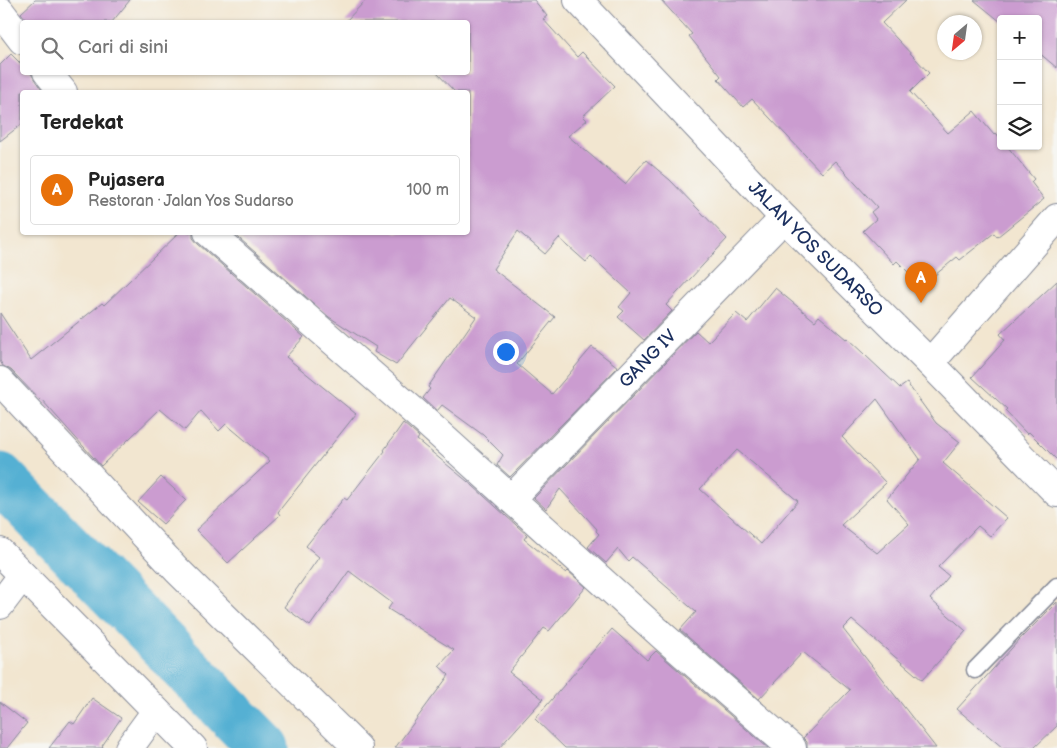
<!DOCTYPE html>
<html lang="id">
<head>
<meta charset="utf-8">
<style>
  body { margin:0; font-family:"Balsamiq Sans",sans-serif; background:#f2f2f2; color:#222 }
  .controls { position:absolute; right:15px; top:15px; display:grid; overflow:hidden; border-radius:5px; box-shadow:0 1px 4px #0004 }
  .controls button { width:45px; height:45px; display:grid; place-items:center; padding:0; border:0; border-bottom:1px solid #e0e0e0; background:#fff; color:#222; font:25px sans-serif }
  .compass { position:absolute; left:937px; top:15px; width:45px; height:45px; border-radius:50%; background:#fff; box-shadow:0 1px 4px #0004; rotate:209deg }
  .you { position:absolute; left:505px; top:351px; width:18px; height:18px; margin:-12px; border:4px solid #fff; border-radius:50%; background:#1a73e8; box-shadow:0 0 0 8px #1a73e833 }
  .badge { display:grid; place-items:center; width:32px; height:32px; border-radius:50%; background:#d1495b; color:#fff; font-size:16px; font-weight:700 }
  .pin { position:absolute; translate:-50% -41px; filter:drop-shadow(0 1px 2px #0008) }
  .pin::after { content:''; position:absolute; top:26px; width:18px; height:15px; background:inherit; clip-path:polygon(0 0,100% 0,50% 100%) }
  .list { margin:0; padding:0; list-style:none }
  h2 { display:flex; justify-content:space-between; align-items:center; height:65px; margin:0; padding:0 20px; font-size:21px }
  h2 small { font-size:16px; font-weight:400; color:#767676 }
  .list li { display:grid; grid-template-columns:32px 1fr auto; gap:15px; align-items:center; box-sizing:border-box; height:70px; margin:0 10px 10px; padding:0 10px; border:1px solid #e0e0e0; border-radius:5px }
  .list b { display:block; font-size:19px; white-space:nowrap }
  .list p { margin:0; font-size:16px; white-space:nowrap; color:#767676 }
  .list em { font-size:16px; font-style:normal; color:#767676 }
  .icon { flex:none; width:28px; height:28px; fill:none; stroke:currentColor; stroke-width:2; stroke-linecap:round; stroke-linejoin:round }
  .map { position:relative; flex:none; width:1057px; height:748px; overflow:hidden }
  .search { position:absolute; background:#fff; box-shadow:0 1px 4px #0004; left:20px; top:20px; width:450px; height:55px; display:flex; align-items:center; gap:12px; box-sizing:border-box; padding:0 18px; border-radius:5px; color:#767676; font-size:19px }
  .panel { position:absolute; background:#fff; box-shadow:0 1px 4px #0004; left:20px; top:90px; width:450px; height:145px; border-radius:5px }
  .map>svg:first-child { display:block }
  .lines { fill:none; stroke-linecap:round; stroke-linejoin:round }
  .river { stroke:#55b0d3; stroke-width:51 }
  .building { fill:#cb9cd0; fill-rule:evenodd }
  .lane-casing { stroke:#868a97; stroke-width:19 }
  .street-casing { stroke:#868a97; stroke-width:30 }
  .secondary-casing { stroke:#868a97; stroke-width:30 }
  .lane { stroke:#fff; stroke-width:16 }
  .street { stroke:#fff; stroke-width:28 }
  .secondary { stroke:#fff; stroke-width:28 }
  .labels { text-anchor:middle; dominant-baseline:central; stroke-width:4; stroke-linejoin:round; paint-order:stroke }
  .street-label { font-size:18px; fill:#1b2f5e; stroke:#f6f6f2 }
</style>
</head>
<body>
<div class="map">
<svg width="1057" height="748" viewBox="0 0 1057 748">
  <rect width="100%" height="100%" fill="#f6f6f2"/>
  <filter id="ink" filterUnits="userSpaceOnUse"><feTurbulence type="fractalNoise" baseFrequency=".02" numOctaves="2"/><feDisplacementMap in="SourceGraphic" scale="10" xChannelSelector="R" yChannelSelector="G"/><feConvolveMatrix kernelMatrix="1 2 1 2 8 2 1 2 1" color-interpolation-filters="sRGB"/></filter>
  <filter id="wash" filterUnits="userSpaceOnUse"><feTurbulence type="fractalNoise" baseFrequency=".0096" numOctaves="4" result="noise"/><feDisplacementMap in="SourceGraphic" scale="20" xChannelSelector="R" yChannelSelector="G"/><feGaussianBlur stdDeviation="1.12" result="paint"/><feColorMatrix in="noise" values="0 0 0 0 0 0 0 0 0 0 0 0 0 0 0 0 0 1.4 0 .05"/><feComposite in="paint" operator="in"/></filter>
  <g filter="url(#wash)">
    <rect width="100%" height="100%" fill="#f2e6d0"/>
    <g class="lines">
      <!-- river -->
      <path class="river" d="M0 478 264 748"/>
    </g>
    <g id="blocks">
      <!-- building -->
      <g class="building">
        <path d="M35 0H130L112 22H28L21 13Z"/>
        <path d="M366 0H534L547 16 543 19 577 57 582 52 615 86 583 116 587 120 568 136 625 184 646 160 670 180 727 239 666 305 672 311 644 340 618 317 624 311 619 307 631 293 591 256 586 262 559 238 545 254 518 231 493 269 555 317 517 364 552 394 592 347 618 367 510 477 497 465 503 455 483 435 442 405 437 411 423 398 430 389 428 387 476 317 450 298 396 365 374 352 376 347 329 317 232 232H468V92H455L436 72H468V22H345Z"/>
        <path d="M661 0H906L882 23 929 73 910 92 948 133 974 111 994 135 996 133 1001 139V146H1007L1034 179 1031 182 1044 199 997 237 994 233 960 260 957 257 924 284 913 271 910 274 897 261 894 264 863 231 876 219 871 212 877 207 835 161 822 173 752 99 743 107 718 79 721 76 689 36 692 34Z"/>
        <path d="M974 0H1057V68L1038 52V19H1001V22Z"/>
        <path d="M11 54 22 65V72H30L43 92H22V124L0 141V65Z"/>
        <path d="M180 232H193V238L198 244 304 337 286 357 356 414 278 512 280 515 228 563 196 530 270 461 226 424 219 431 201 411 185 430 160 409 101 466 41 399 40 400 11 370 3 366 0 361V313L31 360 102 303 104 305Z"/>
        <path d="M1057 281V460L1029 432 1027 434 1005 411 1007 409 972 377 1005 340 1000 334Z"/>
        <path d="M775 288 815 321 819 316 846 339 847 338 900 388 907 383 936 423 960 442 943 463 1007 518 990 536 978 526 938 567 949 576 930 599 966 631 922 680 852 620 843 629 936 748H807V742L803 738 850 690 803 652 759 699 680 630 696 612 632 557 628 561 618 549 606 563 588 547 599 534 596 531 597 529 560 489 546 509 534 498 696 331 708 342 736 313 747 322ZM877 399 920 459 887 499 909 524 877 553 841 525 886 483 842 437ZM737 450 798 501 761 544 700 489Z"/>
        <path d="M403 423 419 437 417 440 473 486 527 535 524 539 566 573 568 571 586 587 549 631 544 628 509 672 543 699 499 748H395L449 675 439 666 454 650 388 609 392 603 349 571 310 626 284 607 319 557 306 546 344 498 347 500 385 451 384 450Z"/>
        <path d="M161 477 186 500 163 524 138 502Z"/>
        <path d="M1057 602V726L1034 748H1003L957 709 1020 639Z"/>
        <path d="M612 629 647 660 656 651 768 748H565L535 719Z"/>
        <path d="M92 698 121 718 102 746 104 748H49L70 721 74 724Z"/>
        <path d="M0 702 27 723 7 748H0Z"/>
      </g>
    </g>
  </g>
  <g filter="url(#ink)">
    <use href="#blocks" fill-opacity="0" stroke="#868a97" stroke-width="1"/>
    <g class="lines">
      <!-- lane casing -->
      <g class="lane-casing">
        <path id="lane" d="M975 670 1057 586"/>
      </g>
      <!-- street casing -->
      <g class="street-casing">
        <g id="street">
          <path d="M0 11 22 40"/>
          <path d="M47 72 63 92"/>
          <path d="M208 232 417 414 664 637 792 748"/>
          <path d="M930 363 1057 218"/>
          <path d="M0 381 177 570 358 748"/>
          <path id="s1" d="M511 499 784 218"/>
          <path d="M0 552 193 748"/>
          <path d="M0 605 22 576"/>
          <path d="M129 748 156 711"/>
        </g>
      </g>
      <!-- secondary casing -->
      <g class="secondary-casing">
        <g id="secondary">
          <path id="s2" d="M578 0 784 218 930 363 1057 493"/>
        </g>
      </g>
      <!-- lane -->
      <use href="#lane" class="lane"/>
      <!-- street -->
      <use href="#street" class="street"/>
      <!-- secondary -->
      <use href="#secondary" class="secondary"/>
    </g>
  </g>
  <g class="labels">
    <!-- street labels -->
    <g class="street-label">
      <text stroke="none"><textPath href="#s2" startOffset="344">JALAN YOS SUDARSO</textPath></text>
      <text stroke="none"><textPath href="#s1" startOffset="196">GANG IV</textPath></text>
    </g>
  </g>
</svg>
<div class="controls">
<button>+</button>
<button>−</button>
<button><svg class="icon" aria-label="layers" viewBox="0 0 24 24"><path d="M12 4l9 5-9 5-9-5zM3 14l9 5 9-5"/></svg></button>
</div>
<svg class="compass" viewBox="-18 -18 36 36"><path d="M0-13l5 13h-10z" fill="#e53935"/><path d="M0 13l5-13h-10z" fill="#767676"/></svg>
<div class="you"></div>
<div class="pin badge" style="left:921px;top:303px;background:#e8710a">A</div>
<div class="search"><svg class="icon" aria-label="search" viewBox="0 0 24 24"><circle cx="10" cy="10" r="6"/><path d="M15 15l6 6"/></svg>Cari di sini</div>
<section class="panel">
<h2>Terdekat<small></small></h2>
<ul class="list">
<li><span class="badge" style="background:#e8710a">A</span><div><b>Pujasera</b><p>Restoran · Jalan Yos Sudarso</p></div><em>100 m</em></li>
</ul>
</section>
</div>
</body>
</html>
